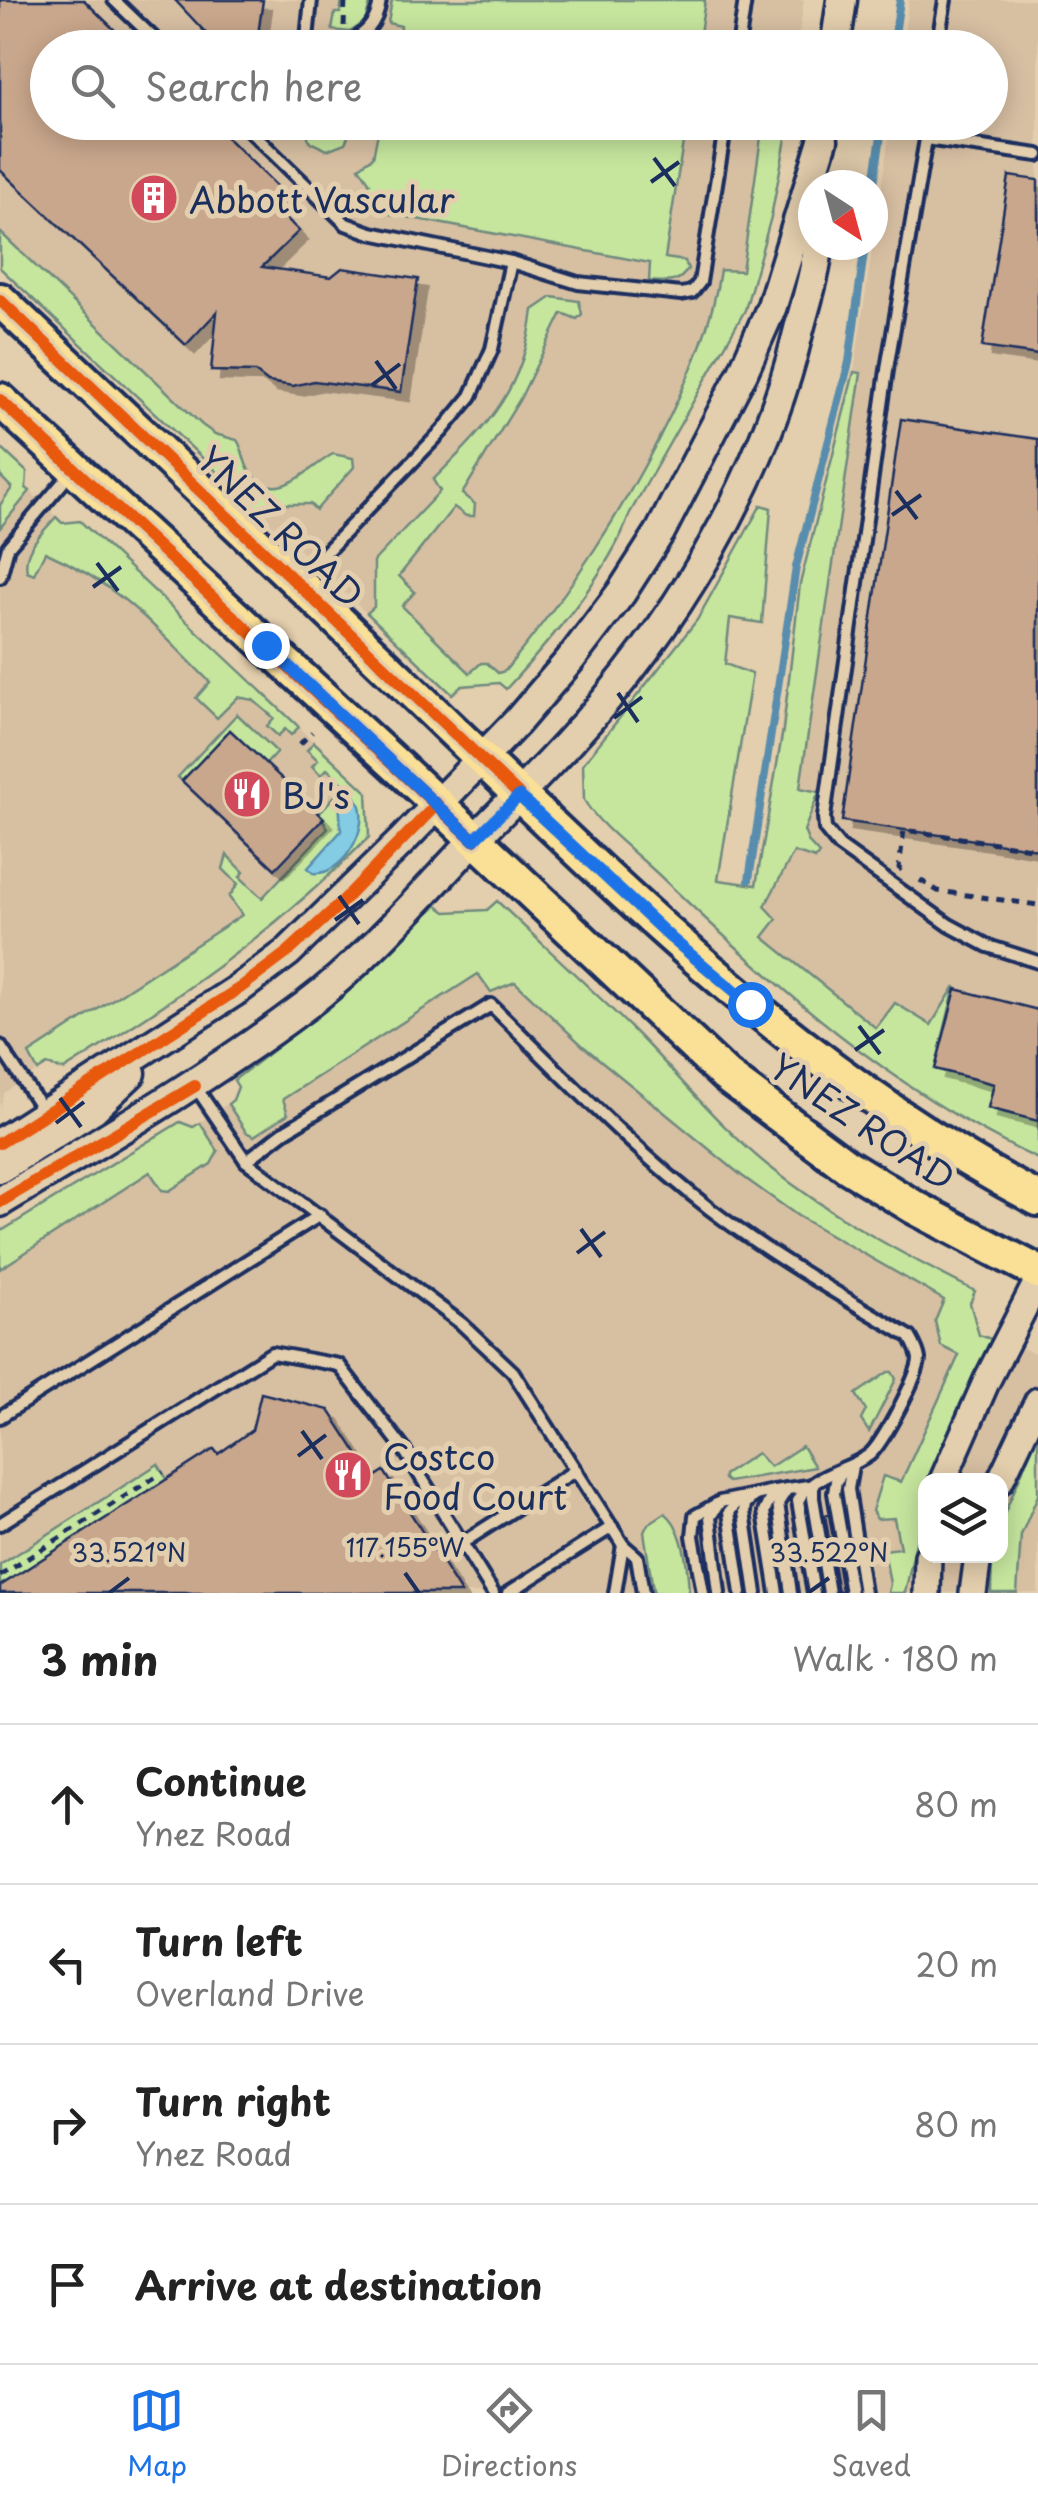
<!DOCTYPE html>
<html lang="en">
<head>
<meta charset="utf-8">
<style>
  body { margin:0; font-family:"Playpen Sans",sans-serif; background:#f2f2f2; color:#222 }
  .controls { position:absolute; right:30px; bottom:30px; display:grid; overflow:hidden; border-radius:20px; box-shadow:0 5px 25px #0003 }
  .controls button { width:90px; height:90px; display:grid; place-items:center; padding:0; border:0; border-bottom:2px solid #e0e0e0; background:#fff; color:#222; font:50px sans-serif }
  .compass { position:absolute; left:798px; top:170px; width:90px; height:90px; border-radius:50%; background:#fff; box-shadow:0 5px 25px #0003; rotate:144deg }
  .stop { position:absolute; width:30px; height:30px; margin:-22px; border:8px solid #1a73e8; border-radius:50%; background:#fff }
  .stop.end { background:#1a73e8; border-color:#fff; box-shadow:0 2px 10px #0008 }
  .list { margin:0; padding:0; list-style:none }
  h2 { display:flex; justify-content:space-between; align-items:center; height:130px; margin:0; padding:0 40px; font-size:42px }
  h2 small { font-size:32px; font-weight:400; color:#767676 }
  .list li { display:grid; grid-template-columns:65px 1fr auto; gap:30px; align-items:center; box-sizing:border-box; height:160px; padding:0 40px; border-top:2px solid #e0e0e0 }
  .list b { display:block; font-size:38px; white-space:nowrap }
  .list p { margin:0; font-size:32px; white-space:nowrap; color:#767676 }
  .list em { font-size:32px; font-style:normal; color:#767676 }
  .icon { flex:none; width:55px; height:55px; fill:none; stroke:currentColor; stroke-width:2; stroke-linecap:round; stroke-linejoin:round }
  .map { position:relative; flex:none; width:1038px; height:1593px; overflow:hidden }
  .search { position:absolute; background:#fff; box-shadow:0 5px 25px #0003; left:30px; right:30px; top:30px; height:110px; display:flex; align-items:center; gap:25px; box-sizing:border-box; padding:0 35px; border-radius:55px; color:#767676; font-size:38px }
  .sheet { height:770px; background:#fff }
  nav { display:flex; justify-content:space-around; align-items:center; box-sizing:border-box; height:140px; border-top:2px solid #e0e0e0; background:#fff; font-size:28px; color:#767676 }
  nav a { display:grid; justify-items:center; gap:5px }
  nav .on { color:#1a73e8 }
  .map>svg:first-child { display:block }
  .built { fill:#d7bfa2; fill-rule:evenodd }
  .green { fill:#c6e69e; stroke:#708a7e; stroke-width:2.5 }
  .water { fill:#83cce3; stroke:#598dae; stroke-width:2.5 }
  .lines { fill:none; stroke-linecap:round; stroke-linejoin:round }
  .stream { stroke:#598dae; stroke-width:8 }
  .building { fill:#c9a78c; stroke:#1b2f5e; stroke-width:2.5; filter:url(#shadow) }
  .service-casing { stroke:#1b2f5e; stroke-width:18 }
  .tertiary-casing { stroke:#1b2f5e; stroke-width:32 }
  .secondary-casing { stroke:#1b2f5e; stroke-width:35 }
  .primary-casing { stroke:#1b2f5e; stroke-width:40 }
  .path { stroke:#1b2f5e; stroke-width:5; stroke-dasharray:8 8; stroke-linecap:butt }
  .service { stroke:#e3cead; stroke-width:10 }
  .tertiary { stroke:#e3cead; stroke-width:25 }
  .secondary { stroke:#e3cead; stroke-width:28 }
  .primary { stroke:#fadf96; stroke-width:32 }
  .cycleway-casing { stroke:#e3cead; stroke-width:19 }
  .cycleway { stroke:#e8590c; stroke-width:12 }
  .route { stroke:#1a73e8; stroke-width:12 }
  .ticks { fill:none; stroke:#1b2f5e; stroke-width:4 }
  .labels { text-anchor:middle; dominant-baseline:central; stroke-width:10; stroke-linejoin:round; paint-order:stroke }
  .poi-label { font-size:35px; fill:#1b2f5e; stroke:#e3cead; text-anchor:start }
  .street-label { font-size:35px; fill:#1b2f5e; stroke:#e3cead }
  .ticks-label { font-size:25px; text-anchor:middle; fill:#1b2f5e; stroke:#e3cead; stroke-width:10; stroke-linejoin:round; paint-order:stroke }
</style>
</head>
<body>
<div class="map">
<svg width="1038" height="1593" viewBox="0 0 1038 1593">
  <defs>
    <filter id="shadow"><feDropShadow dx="9" dy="9" stdDeviation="0" flood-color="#0004"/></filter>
  </defs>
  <rect width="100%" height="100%" fill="#e3cead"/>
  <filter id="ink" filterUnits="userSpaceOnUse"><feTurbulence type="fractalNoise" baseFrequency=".01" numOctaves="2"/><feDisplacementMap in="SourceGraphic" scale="20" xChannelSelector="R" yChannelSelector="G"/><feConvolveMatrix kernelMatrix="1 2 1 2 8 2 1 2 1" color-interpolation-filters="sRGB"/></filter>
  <g filter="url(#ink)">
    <!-- built -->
    <g class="built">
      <path d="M0 0H804L797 47 48 48V122L789 123 771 217 745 310 630 513 624 530 575 606 506 689 499 683 462 686 452 694 0 268Z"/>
      <path d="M909 0H1038V1159L968 1122 839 1036 732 945 756 886 767 831 800 584 854 372 891 123 990 122V48L902 47Z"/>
      <path d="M0 447 27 472V488L62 523 80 521 367 792 369 837 252 944 158 1011 64 1070 47 1065 11 1088 4 1093 0 1108Z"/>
      <path d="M497 901 635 1032 726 1129 766 1164 822 1205 902 1253 975 1291 970 1303 979 1335 1038 1354V1593H0V1232L180 1122 193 1127 233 1100 238 1087 234 1080 342 997 437 905 446 912 487 910ZM926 1480H1000V1556H926Z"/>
    </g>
    <!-- green -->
    <g class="green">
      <path d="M342 0H371L365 22 350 32 332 30 335 13H340Z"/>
      <path d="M392 0H705L698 47 390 48 399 41 401 26 388 23Z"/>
      <path d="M303 123V122L354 123 345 143 327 150 310 142Z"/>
      <path d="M380 123H686L665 258 685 261 688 269C678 285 666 282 649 281L650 263 380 212 354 202 370 183 359 167 373 157Z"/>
      <path d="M763 123H789L771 217 745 310 630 513C610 572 548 643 506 689L499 683 462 686 452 694 367 613 374 607V561L440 491 433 480C488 425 524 390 533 310L552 297 579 301 582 314 577 319 562 313 520 399 462 494 475 504 474 516H466L454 507 399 576 415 592 402 606 470 673 481 663H487L498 673 505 671C572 589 625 509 671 414 693 367 713 321 720 270L742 271Z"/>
      <path d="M0 232 202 425 215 434 237 440C244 450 243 461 249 470 275 509 309 467 333 454L353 458 354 467 316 510 310 504H266L259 511 0 268Z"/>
      <path d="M854 372 861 373 800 788 819 792 804 831 809 843 819 854 815 859 794 852 765 906 777 919 763 937 876 1028 895 1003 931 1025 955 986 935 1069 994 1084 988 1108 1038 1121V1159C893 1092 773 984 659 875 637 854 598 825 584 800L583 764 697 620 761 505 771 508 762 623 730 618 725 664 752 674 718 880 756 885 783 730 800 584Z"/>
      <path d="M0 447 27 472 26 488 30 491 0 528V505L12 488 0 476Z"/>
      <path d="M56 517 62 523 80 521 299 727 291 735 285 729 278 736 267 726 274 718 253 700 238 697 217 718 196 698 210 682C154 626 120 585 45 552L34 574 27 571C22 550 43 532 56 517Z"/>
      <path d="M237 714 277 752 266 764 230 730 182 781 178 777Z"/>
      <path d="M314 742 367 792 369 837C274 933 178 998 64 1070L47 1065 38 1071 29 1054 242 915 229 897 238 884 223 869 227 855 244 872 240 877 262 898 328 828 319 813 345 785 327 769 321 775 312 766 318 760 307 750Z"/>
      <path d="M497 901C543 945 591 988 636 1033 679 1076 718 1125 766 1164 829 1215 902 1254 975 1291L970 1303 979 1335 991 1339 933 1480H926L925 1501 905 1593H888L890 1584 884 1550 900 1548 894 1518 877 1519 872 1511 883 1476 901 1482 959 1355 941 1346 935 1321 944 1300 798 1216 742 1176 583 1046 515 982 491 992 478 974 283 1099 288 1114 254 1136 246 1132 228 1104 233 1100 238 1087 234 1080 342 997 437 905 446 912 487 910Z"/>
      <path d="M180 1122 193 1127 200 1123 218 1151 211 1164 169 1191 162 1190 150 1172 0 1269V1232Z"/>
      <path d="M888 1372H892L896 1379 869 1432 861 1420 866 1410 856 1394Z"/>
      <path d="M1038 1433V1495L1021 1535 1017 1593H991L992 1556H1000L1001 1522Z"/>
      <path d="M802 1446 815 1467 728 1482 724 1479V1475L757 1453 770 1467Z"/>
      <path d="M158 1464 168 1481 0 1586V1565Z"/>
      <path d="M665 1513C684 1527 688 1570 689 1593H655L653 1590 644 1532 648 1524Z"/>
    </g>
    <!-- water -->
    <path class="water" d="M351 792C379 816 345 877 313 873L308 868 341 831 339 799 343 794Z"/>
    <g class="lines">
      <!-- stream -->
      <g class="stream">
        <path d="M893 48 900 0"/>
        <path d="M873 190 883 122"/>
        <path d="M749 880 796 567 849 362 865 245"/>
      </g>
    </g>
    <!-- building -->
    <g class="building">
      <path d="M0 0H84L133 48H48V122H211L283 192 272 204 299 231 262 267 331 277 342 268 418 279 401 392 314 381 293 386 268 382 255 372 211 371 217 312 186 345 0 170Z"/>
      <path d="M175 0H263L258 35 244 48H220Z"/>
      <path d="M1009 176 1038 180V355L982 347Z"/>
      <path d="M901 419 1038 439V849L842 821Z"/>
      <path d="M230 730 324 818 275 869 182 781Z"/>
      <path d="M956 989 1038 1010V1121L988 1108 994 1084 935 1069Z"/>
      <path d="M261 1393 329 1410 373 1478 384 1471 461 1593H0V1586L214 1449 218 1454 252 1430Z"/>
      <path d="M825 1515H829L842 1591 838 1592Z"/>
    </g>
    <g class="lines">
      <!-- service casing -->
      <g class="service-casing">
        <g id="service">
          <path d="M114 0 164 48"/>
          <path d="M306 48 311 0"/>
          <path d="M341 48C363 35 377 27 380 0"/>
          <path d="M738 48 745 0"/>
          <path d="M937 48 945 0"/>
          <path d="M241 122 346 224 371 233 511 262 492 349 471 396 442 431 301 578"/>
          <path d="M928 122 926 139 1038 155"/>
          <path d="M926 139 888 363 824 817 825 829 839 846 949 925 988 946 1038 962"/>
          <path d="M511 262 578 283 681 294 692 292 700 282 726 122"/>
          <path d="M0 577 8 547 70 474"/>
          <path d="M0 1046 44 1112"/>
          <path d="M195 1086 246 1161 462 1324 513 1372 623 1545 637 1557 643 1593"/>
          <path d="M246 1161 284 1132 491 1005C562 1074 631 1148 710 1209 773 1257 842 1296 910 1337 914 1344 918 1351 919 1359 919 1374 882 1445 869 1455 847 1471 810 1475 798 1501L814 1593"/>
          <path d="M0 1417 320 1215"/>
          <path d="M852 1466 848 1489 864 1593"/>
          <path d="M844 1470 836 1481 834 1493 851 1593"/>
          <path d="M813 1485V1498L829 1593"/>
          <path d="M787 1489 778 1503 791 1593"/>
          <path d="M755 1495 745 1504 744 1512 756 1593"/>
          <path d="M740 1499 729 1512 741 1593"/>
          <path d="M719 1503 710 1517 719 1593"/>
          <path d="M0 1524 272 1353 339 1365 403 1448 493 1593"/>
          <path d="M462 1543 576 1470"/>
          <path d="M508 1593 612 1527"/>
          <path d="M615 1593 623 1545"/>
          <path d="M703 1593 693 1536 695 1516 720 1502 774 1491"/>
          <path d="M777 1593 764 1512 774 1491 808 1486"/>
        </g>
      </g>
      <!-- tertiary casing -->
      <g class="tertiary-casing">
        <g id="tertiary">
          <path d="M943 1480 987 1380 1038 1280"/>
          <path d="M1000 1481 1038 1401"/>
          <path d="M927 1593 928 1556"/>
          <path d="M973 1593 978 1556"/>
        </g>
      </g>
      <!-- secondary casing -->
      <g class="secondary-casing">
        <g id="secondary">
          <path d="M835 48 842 0"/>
          <path d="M0 1143 240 988 288 952 403 840 516 723 570 660 621 593 660 532 743 372 772 306 823 140"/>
          <path d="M0 1168 93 1109 131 1073"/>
          <path d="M0 1202C104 1139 208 1079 305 1006 367 959 419 898 472 842 504 809 536 778 567 744 672 631 762 484 798 333 805 305 816 274 818 245"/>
        </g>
      </g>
      <!-- primary casing -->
      <g class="primary-casing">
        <g id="primary">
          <path d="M0 300C150 442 301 584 450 728 632 903 812 1081 1038 1199"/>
          <path d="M0 400 410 778 726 1076 847 1166 914 1207 1038 1272"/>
        </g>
      </g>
      <!-- path -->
      <g class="path">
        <path d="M344 26 345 0"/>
        <path d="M300 744 312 732"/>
        <path d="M902 870 899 868 904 830 1038 849"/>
        <path d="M920 880 938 891 1038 905"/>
        <path d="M0 1576 163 1472"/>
      </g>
      <!-- service -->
      <use href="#service" class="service"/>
      <!-- tertiary -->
      <use href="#tertiary" class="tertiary"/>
      <!-- secondary -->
      <use href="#secondary" class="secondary"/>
      <!-- primary -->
      <use href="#primary" class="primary"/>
      <!-- cycleway casing -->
      <g class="cycleway-casing">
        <g id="cycleway">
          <path d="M0 300 519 795"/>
          <path d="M0 400 474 840"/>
          <path d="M0 1143 240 988 288 952 338 906 437 804"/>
          <path d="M0 1202 195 1086"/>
        </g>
      </g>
      <!-- cycleway -->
      <use href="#cycleway" class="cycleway"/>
    </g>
  </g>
  <g class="lines" filter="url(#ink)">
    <!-- route -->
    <path class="route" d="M266 645 474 840 519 796 671 938 750 1004"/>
  </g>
  <!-- ticks -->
  <path class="ticks" d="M654 158 675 186M651 182 679 162M376 361 396 389M372 385 400 364M896 491 917 519M892 515 921 495M97 563 118 591M93 587 121 567M618 693 638 722M614 718 642 697M339 896 359 924M335 920 363 900M859 1026 880 1054M855 1050 884 1030M60 1098 81 1127M56 1123 84 1102M581 1229 601 1257M577 1253 605 1232M302 1431 322 1459M298 1456 326 1435M405 1573 419 1593M109 1593 129 1578M808 1593 829 1578"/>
  <!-- icons -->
  <defs>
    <g id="building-disc" transform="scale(2.5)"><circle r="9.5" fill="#d1495b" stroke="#e3cead"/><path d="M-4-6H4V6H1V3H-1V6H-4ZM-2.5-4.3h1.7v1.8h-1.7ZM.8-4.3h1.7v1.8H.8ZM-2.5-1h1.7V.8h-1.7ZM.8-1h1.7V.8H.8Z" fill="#fff"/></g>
    <g id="restaurant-disc" transform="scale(2.5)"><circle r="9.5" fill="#d1495b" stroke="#e3cead"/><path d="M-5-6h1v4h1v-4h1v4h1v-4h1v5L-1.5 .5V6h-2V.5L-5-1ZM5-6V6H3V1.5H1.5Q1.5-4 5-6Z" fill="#fff"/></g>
  </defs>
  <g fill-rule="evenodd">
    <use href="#building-disc" x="154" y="198"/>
    <use href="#restaurant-disc" x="247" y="794"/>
    <use href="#restaurant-disc" x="348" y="1475"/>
  </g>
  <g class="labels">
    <!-- poi labels -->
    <g class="poi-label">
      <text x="189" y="198">Abbott Vascular</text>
      <text x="282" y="794">BJ's</text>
      <text x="383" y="1455">Costco<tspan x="383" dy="40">Food Court</tspan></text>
    </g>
    <!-- street labels -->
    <g class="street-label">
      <text transform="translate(281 526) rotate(44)">YNEZ ROAD</text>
      <text transform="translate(863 1121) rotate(34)">YNEZ ROAD</text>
    </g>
  </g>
  <g class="ticks-label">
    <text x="405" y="1557">117.155°W</text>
    <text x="129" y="1562">33.521°N</text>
    <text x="829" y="1562">33.522°N</text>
  </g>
</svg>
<div class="controls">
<button><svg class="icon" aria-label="layers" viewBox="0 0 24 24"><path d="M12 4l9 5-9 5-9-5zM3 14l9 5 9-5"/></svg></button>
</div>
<svg class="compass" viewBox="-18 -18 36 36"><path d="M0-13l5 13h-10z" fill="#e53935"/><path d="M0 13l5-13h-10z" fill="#767676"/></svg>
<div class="stop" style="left:750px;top:1004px"></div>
<div class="stop end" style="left:266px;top:645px"></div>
<div class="search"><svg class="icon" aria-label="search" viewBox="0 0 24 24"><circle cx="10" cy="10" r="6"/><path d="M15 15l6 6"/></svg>Search here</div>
</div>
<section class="sheet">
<h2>3 min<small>Walk · 180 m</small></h2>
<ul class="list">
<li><svg class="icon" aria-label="ahead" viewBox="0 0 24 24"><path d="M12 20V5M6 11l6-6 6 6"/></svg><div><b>Continue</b><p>Ynez Road</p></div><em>80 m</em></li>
<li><svg class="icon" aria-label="left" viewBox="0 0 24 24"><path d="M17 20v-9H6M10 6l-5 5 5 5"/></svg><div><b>Turn left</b><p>Overland Drive</p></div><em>20 m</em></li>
<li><svg class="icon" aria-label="right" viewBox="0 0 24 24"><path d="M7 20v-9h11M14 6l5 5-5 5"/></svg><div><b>Turn right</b><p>Ynez Road</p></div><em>80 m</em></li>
<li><svg class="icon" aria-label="arrive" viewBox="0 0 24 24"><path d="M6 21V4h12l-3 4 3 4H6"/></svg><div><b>Arrive at destination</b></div></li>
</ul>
</section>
<nav>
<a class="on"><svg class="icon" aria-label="map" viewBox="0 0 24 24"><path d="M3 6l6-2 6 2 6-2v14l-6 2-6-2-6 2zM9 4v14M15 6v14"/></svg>Map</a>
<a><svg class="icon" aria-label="directions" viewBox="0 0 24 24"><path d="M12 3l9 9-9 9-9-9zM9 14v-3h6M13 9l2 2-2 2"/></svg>Directions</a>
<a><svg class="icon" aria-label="saved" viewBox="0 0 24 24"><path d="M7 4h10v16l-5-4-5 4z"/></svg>Saved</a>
</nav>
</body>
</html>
